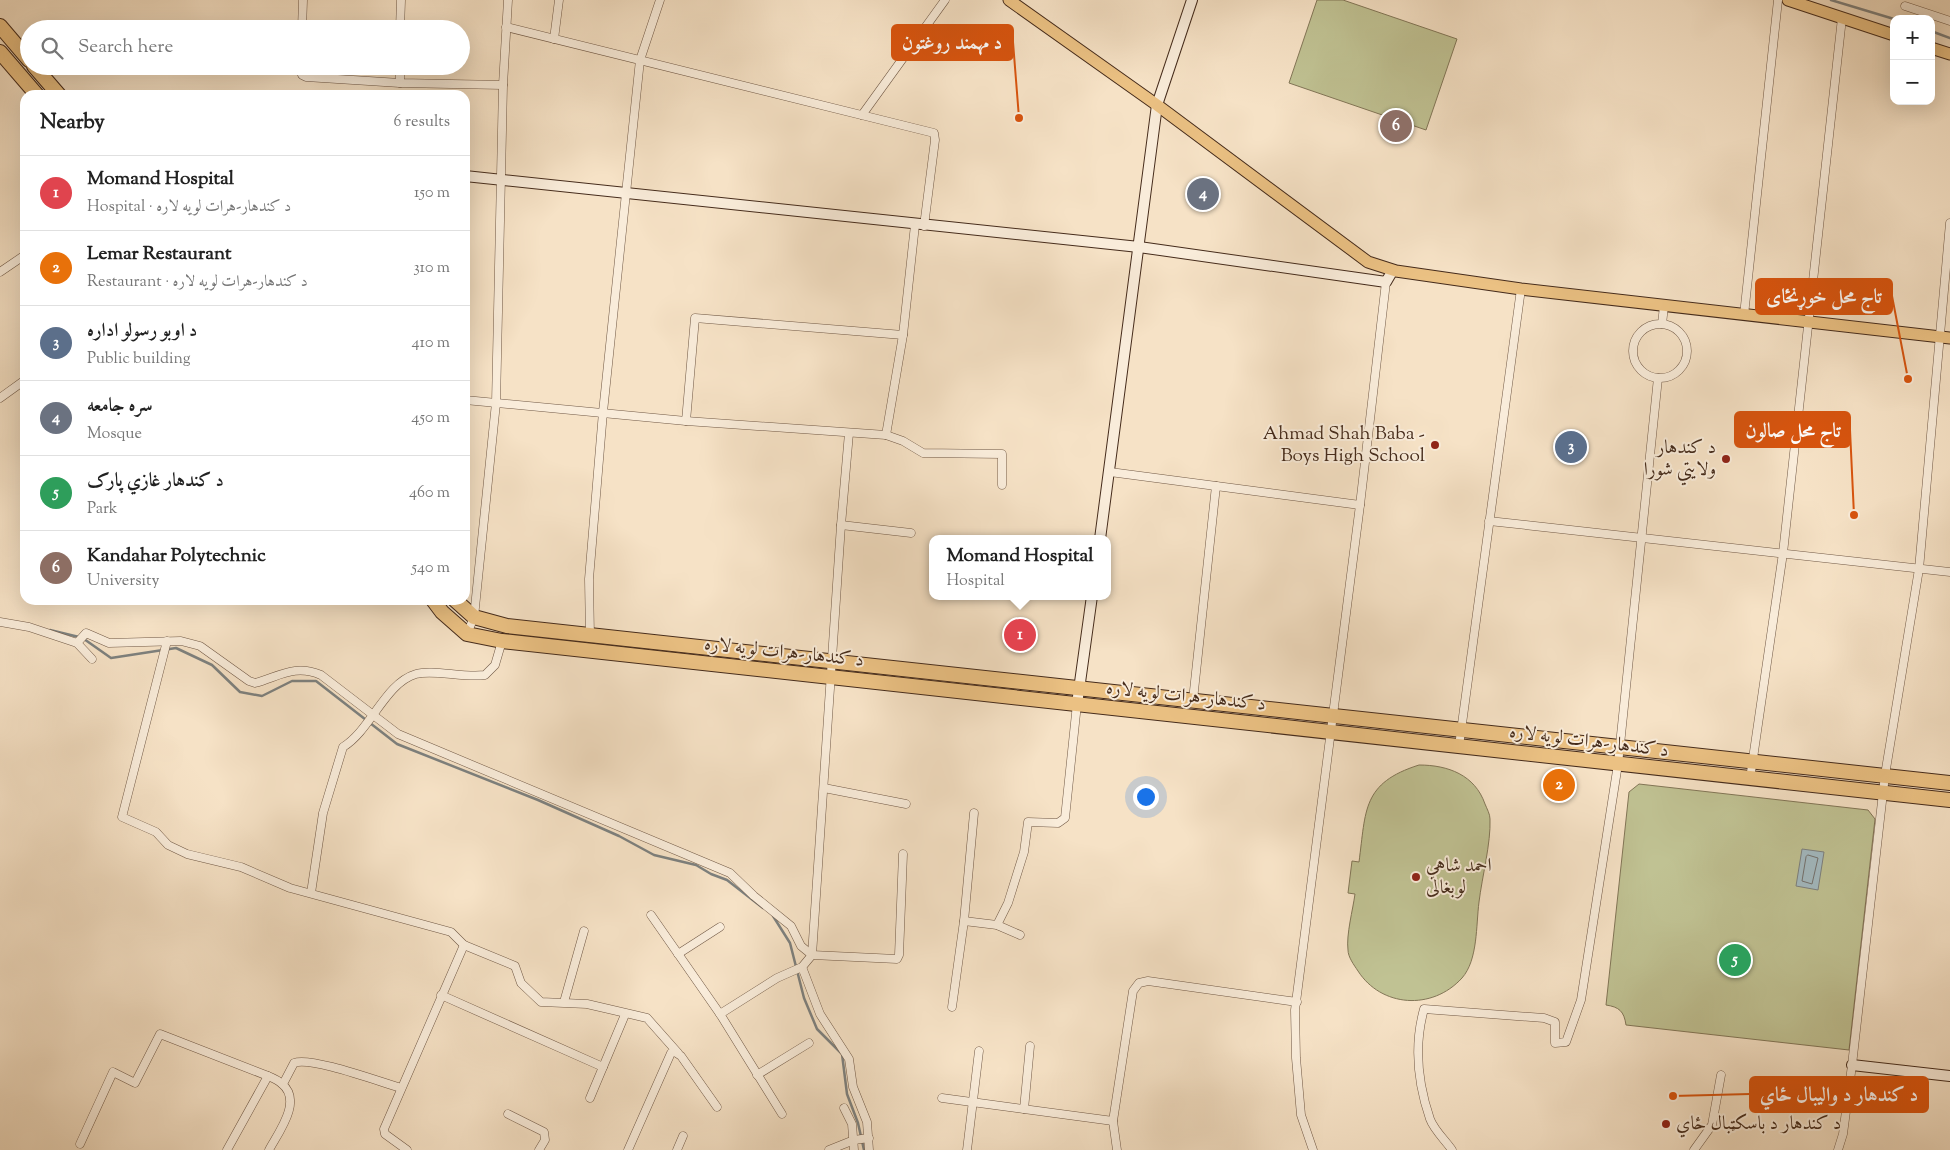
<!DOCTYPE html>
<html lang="en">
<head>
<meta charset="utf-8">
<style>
  body { margin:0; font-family:"Sorts Mill Goudy",Amiri,serif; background:#f2f2f2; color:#222 }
  .controls { position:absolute; right:15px; top:15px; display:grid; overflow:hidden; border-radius:10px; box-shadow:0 5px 20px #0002 }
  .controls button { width:45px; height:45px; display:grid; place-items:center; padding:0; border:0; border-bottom:1px solid #e0e0e0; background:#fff; color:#222; font:25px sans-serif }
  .you { position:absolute; left:1145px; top:796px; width:18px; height:18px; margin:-12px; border:4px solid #fff; border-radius:50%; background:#1a73e8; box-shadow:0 0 0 8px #1a73e833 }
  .badge { display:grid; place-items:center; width:32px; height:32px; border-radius:50%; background:#d93025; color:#fff; font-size:16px; font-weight:700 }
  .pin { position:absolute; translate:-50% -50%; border:2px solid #fff; box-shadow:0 1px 5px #0006 }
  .popup { position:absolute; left:929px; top:535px; width:182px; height:65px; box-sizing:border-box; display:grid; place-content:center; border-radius:10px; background:#fff; filter:drop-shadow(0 1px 4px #0005); font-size:16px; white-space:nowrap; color:#767676 }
  .popup b { font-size:19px; color:#222 }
  .popup::after { content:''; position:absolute; left:50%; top:100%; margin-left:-10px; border:10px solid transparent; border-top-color:#fff }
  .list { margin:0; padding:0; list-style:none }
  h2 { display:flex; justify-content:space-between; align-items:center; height:65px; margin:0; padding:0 20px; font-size:21px }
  h2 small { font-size:16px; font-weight:400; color:#767676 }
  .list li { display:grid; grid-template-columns:32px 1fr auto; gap:15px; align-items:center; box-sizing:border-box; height:75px; padding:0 20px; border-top:1px solid #e0e0e0 }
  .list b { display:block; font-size:19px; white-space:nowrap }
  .list p { margin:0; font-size:16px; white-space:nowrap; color:#767676 }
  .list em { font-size:16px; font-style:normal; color:#767676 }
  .icon { flex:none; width:28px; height:28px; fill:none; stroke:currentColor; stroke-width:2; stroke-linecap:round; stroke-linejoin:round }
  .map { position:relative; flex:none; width:1950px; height:1150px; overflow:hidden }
  .search { position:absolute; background:#fff; box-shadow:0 5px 20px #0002; left:20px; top:20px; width:450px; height:55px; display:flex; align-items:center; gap:12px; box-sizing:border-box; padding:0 18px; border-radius:28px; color:#767676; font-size:19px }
  .panel { position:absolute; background:#fff; box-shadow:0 5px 20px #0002; left:20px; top:90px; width:450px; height:515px; border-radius:15px }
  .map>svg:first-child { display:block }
  .green { fill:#c0c293; stroke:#827657 }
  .water { fill:#a3bac1; stroke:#7d817f }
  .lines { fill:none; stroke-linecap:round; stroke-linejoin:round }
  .shore { stroke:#74726e; stroke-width:1 }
  .stream { stroke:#7d817f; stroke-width:2.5 }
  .street-casing { stroke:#715946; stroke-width:9 }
  .secondary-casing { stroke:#452b1b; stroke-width:12 }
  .primary-casing { stroke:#452b1b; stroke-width:13 }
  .highway-casing { stroke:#452b1b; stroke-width:16 }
  .street { stroke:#f9ecda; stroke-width:8 }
  .secondary { stroke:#f9ecda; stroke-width:10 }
  .primary { stroke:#ebc183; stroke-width:11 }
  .highway { stroke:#ebc183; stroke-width:14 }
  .poi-dot { fill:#8f2418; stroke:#f9ecda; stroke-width:2 }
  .labels { text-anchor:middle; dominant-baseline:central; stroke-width:4; stroke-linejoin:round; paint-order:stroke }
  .poi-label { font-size:19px; fill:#452b1b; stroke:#f9ecda; text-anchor:end }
  .street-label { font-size:19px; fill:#452b1b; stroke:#f9ecda }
  .leader { fill:none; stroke:#d8540e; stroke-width:2 }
  .callout-dot { fill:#d8540e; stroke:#f9ecda; stroke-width:2 }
  .callout { fill:#d8540e; stroke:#d8540e; stroke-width:2 }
  .callout-label { font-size:20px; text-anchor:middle; font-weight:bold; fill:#fff }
</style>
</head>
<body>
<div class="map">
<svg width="1950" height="1150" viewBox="0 0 1950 1150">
  <rect width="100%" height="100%" fill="#f6e2c6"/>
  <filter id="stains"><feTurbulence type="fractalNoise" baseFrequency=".004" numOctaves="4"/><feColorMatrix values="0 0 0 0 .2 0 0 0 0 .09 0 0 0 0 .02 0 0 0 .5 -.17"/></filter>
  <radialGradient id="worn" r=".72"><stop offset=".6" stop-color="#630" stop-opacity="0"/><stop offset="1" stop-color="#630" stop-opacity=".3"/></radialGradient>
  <!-- green -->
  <g class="green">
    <path d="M1317 0H1343L1457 39 1426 130 1289 83Z"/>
    <path d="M1419 765C1448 765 1475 775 1485 804 1487 809 1490 814 1490 819 1491 843 1482 877 1479 902 1476 925 1478 960 1462 978 1432 1011 1381 1007 1358 971 1354 965 1348 957 1348 950 1346 935 1353 909 1355 894L1348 893 1352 861 1359 862C1366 810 1362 783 1419 765Z"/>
    <path d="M1639 784 1868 810 1875 819 1849 1050 1626 1025C1624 1011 1619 1007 1606 1005L1629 792Z"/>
  </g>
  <!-- water -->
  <path class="water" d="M1802 849 1824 852 1818 890 1796 886Z"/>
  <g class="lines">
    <!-- shore -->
    <path class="shore" d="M1808 855 1818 858 1812 884 1802 881 1806 857Z"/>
    <!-- stream -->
    <g class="stream">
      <path d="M1831 0 1894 19"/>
      <path d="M1931 31 1950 38"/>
      <path d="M50 630 79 637"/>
      <path d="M84 639 111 658 176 648 212 665 240 692 262 696 292 681H316L397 744 538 800 619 836 654 855 696 865 711 874 727 880 763 908"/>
      <path d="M773 916 790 943 804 998 817 1029 842 1054 847 1094 858 1123 864 1150"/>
    </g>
    <!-- street casing -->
    <g class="street-casing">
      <g id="street">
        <path d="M1905 6 1950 21"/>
        <path d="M506 27 934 133 935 140 924 226"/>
        <path d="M302 29 303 0"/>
        <path d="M400 29 401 0"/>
        <path d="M554 39 559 0"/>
        <path d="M300 66 302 75 306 77 400 83 503 85"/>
        <path d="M400 83V66"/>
        <path d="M862 115 945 0"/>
        <path d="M0 272 25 255"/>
        <path d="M1744 315 1778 0"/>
        <circle cx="1660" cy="351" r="27"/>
        <path d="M1662 324 1664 306"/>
        <path d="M0 398 25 380"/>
        <path d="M465 400 686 421 886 435 903 335 915 225"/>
        <path d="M686 421 695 318 903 335"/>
        <path d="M886 435 903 441 923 453 1002 454V485"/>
        <path d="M1110 472 1360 505"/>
        <path d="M1489 521 1950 572"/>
        <path d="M841 525 911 533"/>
        <path d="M0 622 29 627 77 643 92 659"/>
        <path d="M467 634 474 617 496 403 503 85 508 0"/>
        <path d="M590 637 589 579 603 412 640 60 660 0"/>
        <path d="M167 641 122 817 156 832 168 845 187 854 241 867 290 888 451 932 464 945 515 966 521 983 541 1002 587 1004 647 1018 678 1053"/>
        <path d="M77 643 86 633 109 643 181 641 200 646 249 681 255 683C280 676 295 664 321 675L398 734 730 873 754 896 791 926 801 946 812 955 897 959 899 955 903 854"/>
        <path d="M1193 700 1216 486"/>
        <path d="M1459 746 1521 289"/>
        <path d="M1750 779 1783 553 1842 18"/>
        <path d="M824 788 906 804"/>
        <path d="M311 893 323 813 343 747C371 730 385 683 416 674 433 669 463 678 485 675L495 665 502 641"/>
        <path d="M651 915 720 1014 782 1114"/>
        <path d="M964 921 997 925 1020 935"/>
        <path d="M997 925 1008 903 1024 852 1028 822 1058 823 1065 818 1077 704"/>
        <path d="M678 954 720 927"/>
        <path d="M802 967 820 1014 849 1059 853 1087 867 1122 869 1150"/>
        <path d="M441 995 603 1067"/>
        <path d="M564 1002 584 931"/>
        <path d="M952 1007 964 921 974 813"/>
        <path d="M720 1014 777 978 802 967 812 955 841 525 849 433"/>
        <path d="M757 1075 809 1043"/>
        <path d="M283 1084 294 1063C310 1056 380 1082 401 1088"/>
        <path d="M590 1098 624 1017"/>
        <path d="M942 1098 1113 1121"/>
        <path d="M844 1108 852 1124 854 1150"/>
        <path d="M1024 1109 1030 1046"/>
        <path d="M508 1114 544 1132 545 1140 539 1150"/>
        <path d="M80 1144 113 1072 135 1083 160 1034 268 1076C273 1078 278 1080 282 1084 303 1101 278 1133 269 1150"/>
        <path d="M227 1150 268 1076"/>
        <path d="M407 1150 385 1134 384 1129 464 945"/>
        <path d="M628 1150 671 1053 675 1052 681 1056 717 1107"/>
        <path d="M677 1150 683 1136"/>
        <path d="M829 1150 854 1140 869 1138"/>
        <path d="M967 1150 979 1051"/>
        <path d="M1117 1150 1113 1121 1133 991 1139 983 1148 981 1297 1002"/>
        <path d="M1313 1150 1301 1115 1296 1058 1295 1010 1360 505 1386 282"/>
        <path d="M1452 1150C1446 1141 1434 1130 1430 1119 1418 1084 1414 1045 1424 1009L1544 1018 1555 1022V1043L1566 1042 1581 1000 1618 764 1658 378"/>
        <path d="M1694 1150 1712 1125 1721 1075"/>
        <path d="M1838 1150 1843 1134 1852 1065 1885 775 1919 569 1950 223"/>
      </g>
    </g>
    <!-- secondary casing -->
    <g class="secondary-casing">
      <g id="secondary">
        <path d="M465 176 1139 247 1386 282 1393 270"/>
        <path d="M1100 539 1157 105 1192 0"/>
        <path d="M1077 704 1092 596"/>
        <path d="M1852 1065 1950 1076"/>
      </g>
    </g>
    <!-- primary casing -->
    <g class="primary-casing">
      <g id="primary">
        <path d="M1009 0 1157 105 1368 262 1396 271 1521 289 1950 338"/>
        <path d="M1788 0 1894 35"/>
        <path d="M1931 48 1950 54"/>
      </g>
    </g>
    <!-- highway casing -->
    <g class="highway-casing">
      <g id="highway">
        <path d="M0 26 29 60"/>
        <path d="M0 52 37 95"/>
        <path d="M34 66 59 95"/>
        <path d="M433 600 442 612 467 634 502 641 1950 800"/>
        <path d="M455 600 474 617 507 626 1950 783"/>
      </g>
    </g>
    <!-- street -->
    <use href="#street" class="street"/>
    <!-- secondary -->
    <use href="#secondary" class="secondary"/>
    <!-- primary -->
    <use href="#primary" class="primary"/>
    <!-- highway -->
    <use href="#highway" class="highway"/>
  </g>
  <!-- markers -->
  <g class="poi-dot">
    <circle cx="1435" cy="445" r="5"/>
    <circle cx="1726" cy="459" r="5"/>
    <circle cx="1416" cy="877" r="5"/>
    <circle cx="1666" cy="1124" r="5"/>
  </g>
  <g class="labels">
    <!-- poi labels -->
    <g class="poi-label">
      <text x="1425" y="434">Ahmad Shah Baba -<tspan x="1425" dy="22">Boys High School</tspan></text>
      <text x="1716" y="448">د کندهار<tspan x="1716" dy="22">ولايتي شورا</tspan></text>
      <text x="1426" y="866" text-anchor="start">احمد شاهي<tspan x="1426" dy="22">لوبغالی</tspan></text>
      <text x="1676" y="1124" text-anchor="start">د کندهار د باسکټبال ځاي</text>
    </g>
    <!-- street labels -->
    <g class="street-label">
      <text transform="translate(784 653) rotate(6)">د کندهار-هرات لويه لاره</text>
      <text transform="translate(1186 697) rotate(6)">د کندهار-هرات لويه لاره</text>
      <text transform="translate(1589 742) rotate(7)">د کندهار-هرات لويه لاره</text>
    </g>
  </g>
  <!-- callouts -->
  <path class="leader" d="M1019 118L1013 42M1908 379L1892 296M1854 515L1850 430M1673 1096L1750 1094"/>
  <g class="callout-dot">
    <circle cx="1019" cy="118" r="5"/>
    <circle cx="1908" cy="379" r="5"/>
    <circle cx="1854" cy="515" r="5"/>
    <circle cx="1673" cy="1096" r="5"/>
  </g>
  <g class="callout">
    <rect x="892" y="25" width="121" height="35" rx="5"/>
    <rect x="1756" y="279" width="136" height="35" rx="5"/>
    <rect x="1735" y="412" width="115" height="35" rx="5"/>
    <rect x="1750" y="1077" width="178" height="35" rx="5"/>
  </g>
  <g class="callout-label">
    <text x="952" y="49">د مهمند روغتون</text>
    <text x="1824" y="303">تاج محل خوړنځای</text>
    <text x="1793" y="437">تاج محل صالون</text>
    <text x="1839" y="1101">د کندهار د واليبال ځاي</text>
  </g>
  <rect width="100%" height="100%" filter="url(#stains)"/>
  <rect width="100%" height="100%" fill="url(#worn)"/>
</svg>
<div class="controls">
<button>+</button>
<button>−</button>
</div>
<div class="you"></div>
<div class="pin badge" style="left:1020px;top:635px;background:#e0444e">1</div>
<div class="popup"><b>Momand Hospital</b>Hospital</div>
<div class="pin badge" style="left:1559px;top:785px;background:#e8710a">2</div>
<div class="pin badge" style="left:1571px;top:447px;background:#5c6f8a">3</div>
<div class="pin badge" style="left:1203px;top:194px;background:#6b7280">4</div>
<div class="pin badge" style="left:1735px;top:960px;background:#2e9e5b">5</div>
<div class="pin badge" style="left:1396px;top:126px;background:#8d6e63">6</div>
<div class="search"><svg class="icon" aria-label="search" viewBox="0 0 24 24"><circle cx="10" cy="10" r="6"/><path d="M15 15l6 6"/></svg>Search here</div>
<section class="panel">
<h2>Nearby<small>6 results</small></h2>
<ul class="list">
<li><span class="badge" style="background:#e0444e">1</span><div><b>Momand Hospital</b><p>Hospital · د کندهار-هرات لويه لاره</p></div><em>150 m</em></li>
<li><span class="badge" style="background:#e8710a">2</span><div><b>Lemar Restaurant</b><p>Restaurant · د کندهار-هرات لويه لاره</p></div><em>310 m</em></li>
<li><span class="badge" style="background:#5c6f8a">3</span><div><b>د اوبو رسولو اداره</b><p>Public building</p></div><em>410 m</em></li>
<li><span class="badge" style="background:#6b7280">4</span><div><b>سره جامعه</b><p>Mosque</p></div><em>450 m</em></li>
<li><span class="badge" style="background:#2e9e5b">5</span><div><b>د کندهار غازي پارک</b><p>Park</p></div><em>460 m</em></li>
<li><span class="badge" style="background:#8d6e63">6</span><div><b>Kandahar Polytechnic</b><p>University</p></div><em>540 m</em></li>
</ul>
</section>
</div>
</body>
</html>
